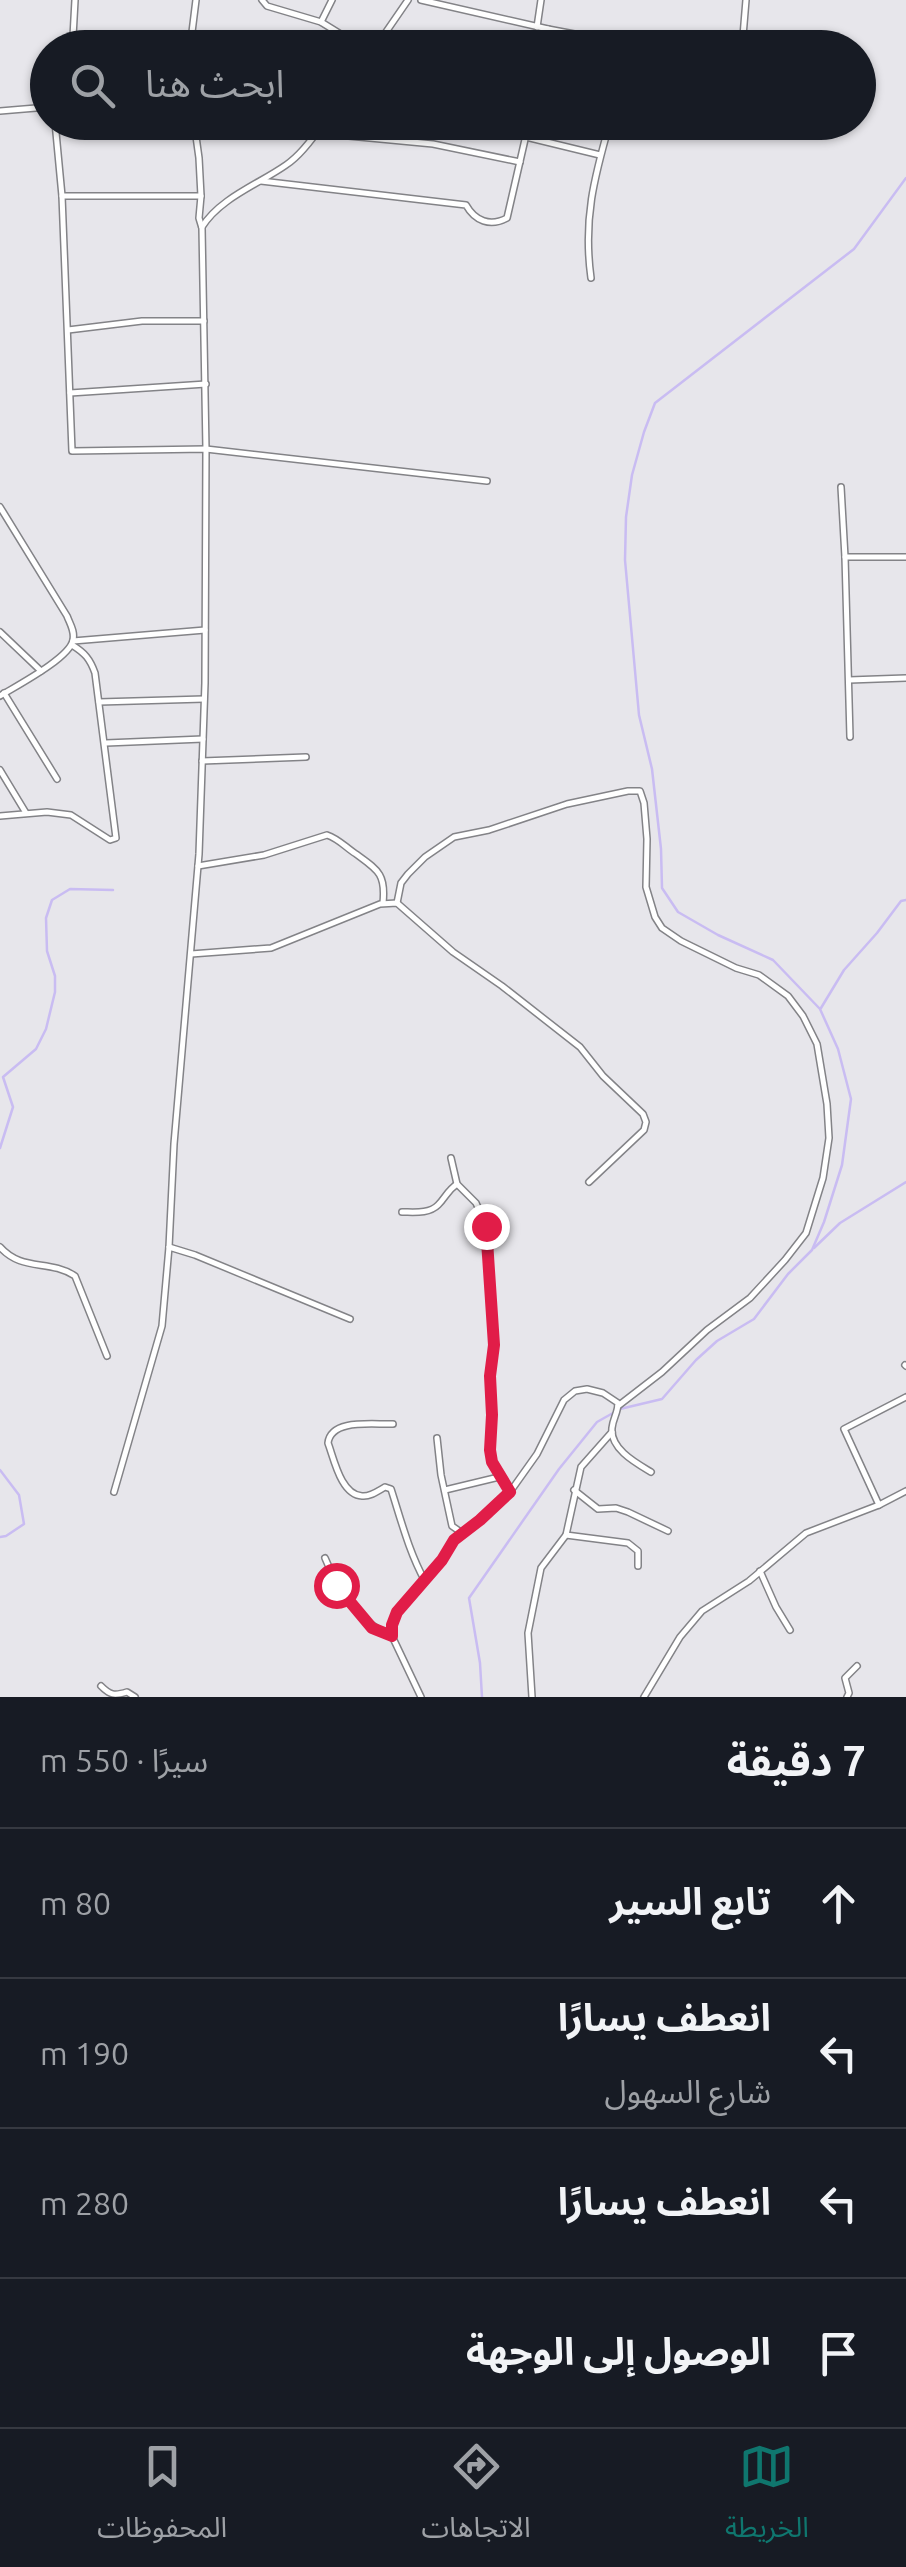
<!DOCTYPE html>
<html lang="ar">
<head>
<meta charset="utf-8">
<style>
  body { margin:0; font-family:Ubuntu,"Noto Sans Arabic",sans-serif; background:#242831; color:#f1f3f6; direction:rtl }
  .stop { position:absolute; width:30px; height:30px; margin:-22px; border:8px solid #e11d48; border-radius:50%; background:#fff }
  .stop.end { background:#e11d48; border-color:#fff; box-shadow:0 2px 10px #0008 }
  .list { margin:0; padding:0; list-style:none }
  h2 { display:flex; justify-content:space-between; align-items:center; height:130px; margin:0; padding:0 40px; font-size:42px }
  h2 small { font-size:32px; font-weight:400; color:#9ea1a6 }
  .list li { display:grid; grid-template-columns:65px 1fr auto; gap:30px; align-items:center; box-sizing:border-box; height:150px; padding:0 40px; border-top:2px solid #363941 }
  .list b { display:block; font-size:38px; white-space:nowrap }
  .list p { margin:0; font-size:32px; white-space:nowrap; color:#9ea1a6 }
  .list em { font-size:32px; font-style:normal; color:#9ea1a6 }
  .icon { flex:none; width:55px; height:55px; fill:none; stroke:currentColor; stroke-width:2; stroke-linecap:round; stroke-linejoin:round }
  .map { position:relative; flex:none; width:906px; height:1697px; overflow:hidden; direction:ltr }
  .search { position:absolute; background:#171b24; box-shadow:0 2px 8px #0004; left:30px; right:30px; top:30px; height:110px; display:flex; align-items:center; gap:25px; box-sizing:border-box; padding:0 35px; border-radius:55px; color:#9ea1a6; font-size:38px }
  .sheet { height:730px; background:#171b24 }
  nav { display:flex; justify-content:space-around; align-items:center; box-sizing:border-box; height:140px; border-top:2px solid #363941; background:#171b24; font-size:28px; color:#9ea1a6 }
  nav a { display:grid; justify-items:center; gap:5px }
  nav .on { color:#0f766e }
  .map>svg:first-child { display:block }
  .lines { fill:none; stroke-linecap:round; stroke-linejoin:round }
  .stream { stroke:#c9bcf2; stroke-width:2.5 }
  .street-casing { stroke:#838387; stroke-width:8 }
  .street { stroke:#fff; stroke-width:5 }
  .route { stroke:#e11d48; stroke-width:12 }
</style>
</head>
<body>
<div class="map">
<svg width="906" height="1697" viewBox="0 0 906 1697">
  <rect width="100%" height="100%" fill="#e7e6eb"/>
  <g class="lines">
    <!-- stream -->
    <g class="stream">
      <path d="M821 1008 844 970 877 933 901 901 906 900"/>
      <path d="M0 1148 13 1107 3 1077 36 1049 46 1029 55 992V976L47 951 46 918 52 900 70 889 113 890"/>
      <path d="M814 1248 840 1223 906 1182"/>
      <path d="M620 1409 662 1399 696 1360 717 1341 754 1319 788 1274 812 1250 824 1222 842 1165 851 1099 838 1049 820 1009 773 960 718 935 678 912 662 888 661 849 652 769 639 715 625 560 626 517 632 475 644 432 655 403 854 249 906 178"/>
      <path d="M0 1470 19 1495 24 1524 6 1536 0 1537"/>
      <path d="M482 1697 480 1663 469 1598 559 1469 597 1422 613 1413"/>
    </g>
    <!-- street casing -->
    <g class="street-casing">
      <g id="street">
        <path d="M262 0 267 6 321 22 363 48"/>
        <path d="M421 0 548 29 648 48"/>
        <path d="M321 22 332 0"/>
        <path d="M537 27 541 0"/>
        <path d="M73 37 75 0"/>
        <path d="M190 48 196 0"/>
        <path d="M375 48 408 0"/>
        <path d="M544 48 548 29"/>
        <path d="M676 48C693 40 711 45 728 48"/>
        <path d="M742 48 746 0"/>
        <path d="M0 111 48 107"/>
        <path d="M55 122 62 196 72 451 206 449 487 481"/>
        <path d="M56 130 185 122"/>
        <path d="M317 133 433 144 520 162"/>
        <path d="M526 137 600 155"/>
        <path d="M261 181 466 205C475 221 490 227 507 218L529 122"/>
        <path d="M62 196H201"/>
        <path d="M202 227C220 198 259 184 286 165 301 155 314 137 324 122"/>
        <path d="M591 278C583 220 594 178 610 122"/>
        <path d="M68 330 142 321H204"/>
        <path d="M70 393 206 384"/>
        <path d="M841 487 845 557 850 737"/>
        <path d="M0 507 67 616C70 624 75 631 73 640 70 658 16 686 0 696"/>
        <path d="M845 557H906"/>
        <path d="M0 632 41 671"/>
        <path d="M73 641 205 630"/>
        <path d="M849 680 906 678"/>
        <path d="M4 693 57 779"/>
        <path d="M99 702 204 699"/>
        <path d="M106 743 203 739"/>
        <path d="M202 761 306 757"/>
        <path d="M0 770 26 813"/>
        <path d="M0 816 47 812 71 815 110 840 116 838 95 673C90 659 85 653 72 645"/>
        <path d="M198 866 264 855 327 835C339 839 345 847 356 854 378 870 386 874 383 903"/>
        <path d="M397 903 401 883 408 874 425 857 454 837 489 830 567 804 628 791H640L644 803 647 839 646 887 655 917 662 928 681 941 736 968 759 975 788 996 803 1016 817 1044 827 1104 829 1138 823 1178 806 1233 785 1260 750 1298 707 1330 662 1372 618 1406"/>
        <path d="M191 954 271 948 380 904 397 903 453 952 502 986 580 1047 603 1076 643 1114 646 1122 644 1130 589 1182"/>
        <path d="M451 1158 457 1184 476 1203 486 1226 493 1345 490 1376 492 1415 490 1450 492 1463 510 1492"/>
        <path d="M402 1212C414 1212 429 1214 438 1205 446 1197 447 1191 457 1184"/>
        <path d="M0 1247C22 1272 49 1259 75 1276L107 1356"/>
        <path d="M169 1247 195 1255 350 1319"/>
        <path d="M905 1365 906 1366"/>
        <path d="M393 1424C374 1425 331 1418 328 1443 334 1459 341 1495 362 1496 370 1497 378 1491 385 1487L391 1489C401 1520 409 1552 425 1581"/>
        <path d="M437 1438 441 1475 452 1526 462 1533"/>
        <path d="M445 1490 499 1477"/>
        <path d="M574 1490 598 1509 616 1508 628 1512 668 1531"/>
        <path d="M114 1492 162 1326 169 1247 174 1144 199 854 205 683 206 449 202 228 199 218 201 196 199 158 194 122"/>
        <path d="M879 1505 844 1429 906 1397"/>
        <path d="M566 1535 628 1543 638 1551V1566"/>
        <path d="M325 1558C339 1592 357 1622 392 1636"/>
        <path d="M760 1571 776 1607 790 1630"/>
        <path d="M101 1686C110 1695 114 1696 127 1692L135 1697"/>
        <path d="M421 1697 392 1636 391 1625 397 1612 443 1560 454 1541 480 1520 510 1492 537 1454 564 1400 575 1391 587 1389 603 1393 618 1403C618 1413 613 1418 612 1428 610 1449 636 1463 651 1472"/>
        <path d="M532 1697 528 1633 541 1568 566 1535 581 1467 612 1432"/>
        <path d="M644 1697 680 1637 702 1611 749 1581 806 1533 879 1505 906 1491"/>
        <path d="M847 1697 849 1693 845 1678 857 1666"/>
      </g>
    </g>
    <!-- street -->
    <use href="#street" class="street"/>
  </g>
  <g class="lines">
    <!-- route -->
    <path class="route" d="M336 1585 372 1628 392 1636V1625L397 1612 442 1560 454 1540 480 1520 510 1492 492 1462 490 1450 492 1415 490 1376 494 1345 486 1226"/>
  </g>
</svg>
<div class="stop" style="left:336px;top:1585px"></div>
<div class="stop end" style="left:486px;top:1226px"></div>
<div class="search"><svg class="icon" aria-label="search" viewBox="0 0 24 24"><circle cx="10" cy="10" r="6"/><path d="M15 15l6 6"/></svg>ابحث هنا</div>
</div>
<section class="sheet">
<h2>7 دقيقة<small>سيرًا · 550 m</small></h2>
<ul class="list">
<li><svg class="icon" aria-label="ahead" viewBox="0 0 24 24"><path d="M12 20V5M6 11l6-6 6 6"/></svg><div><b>تابع السير</b></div><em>80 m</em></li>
<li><svg class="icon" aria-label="left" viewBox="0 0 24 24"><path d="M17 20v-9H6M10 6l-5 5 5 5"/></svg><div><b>انعطف يسارًا</b><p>شارع السهول</p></div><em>190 m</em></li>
<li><svg class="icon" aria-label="left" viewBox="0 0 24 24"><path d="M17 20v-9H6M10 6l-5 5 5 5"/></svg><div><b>انعطف يسارًا</b></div><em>280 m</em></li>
<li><svg class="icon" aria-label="arrive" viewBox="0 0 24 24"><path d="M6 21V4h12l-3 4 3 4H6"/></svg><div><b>الوصول إلى الوجهة</b></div></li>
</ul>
</section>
<nav>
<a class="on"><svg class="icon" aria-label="map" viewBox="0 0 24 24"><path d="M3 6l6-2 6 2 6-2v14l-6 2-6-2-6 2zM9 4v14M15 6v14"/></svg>الخريطة</a>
<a><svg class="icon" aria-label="directions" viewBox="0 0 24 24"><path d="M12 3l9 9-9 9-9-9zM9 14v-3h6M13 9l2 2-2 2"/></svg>الاتجاهات</a>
<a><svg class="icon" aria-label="saved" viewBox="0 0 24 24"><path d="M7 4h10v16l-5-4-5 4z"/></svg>المحفوظات</a>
</nav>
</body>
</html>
